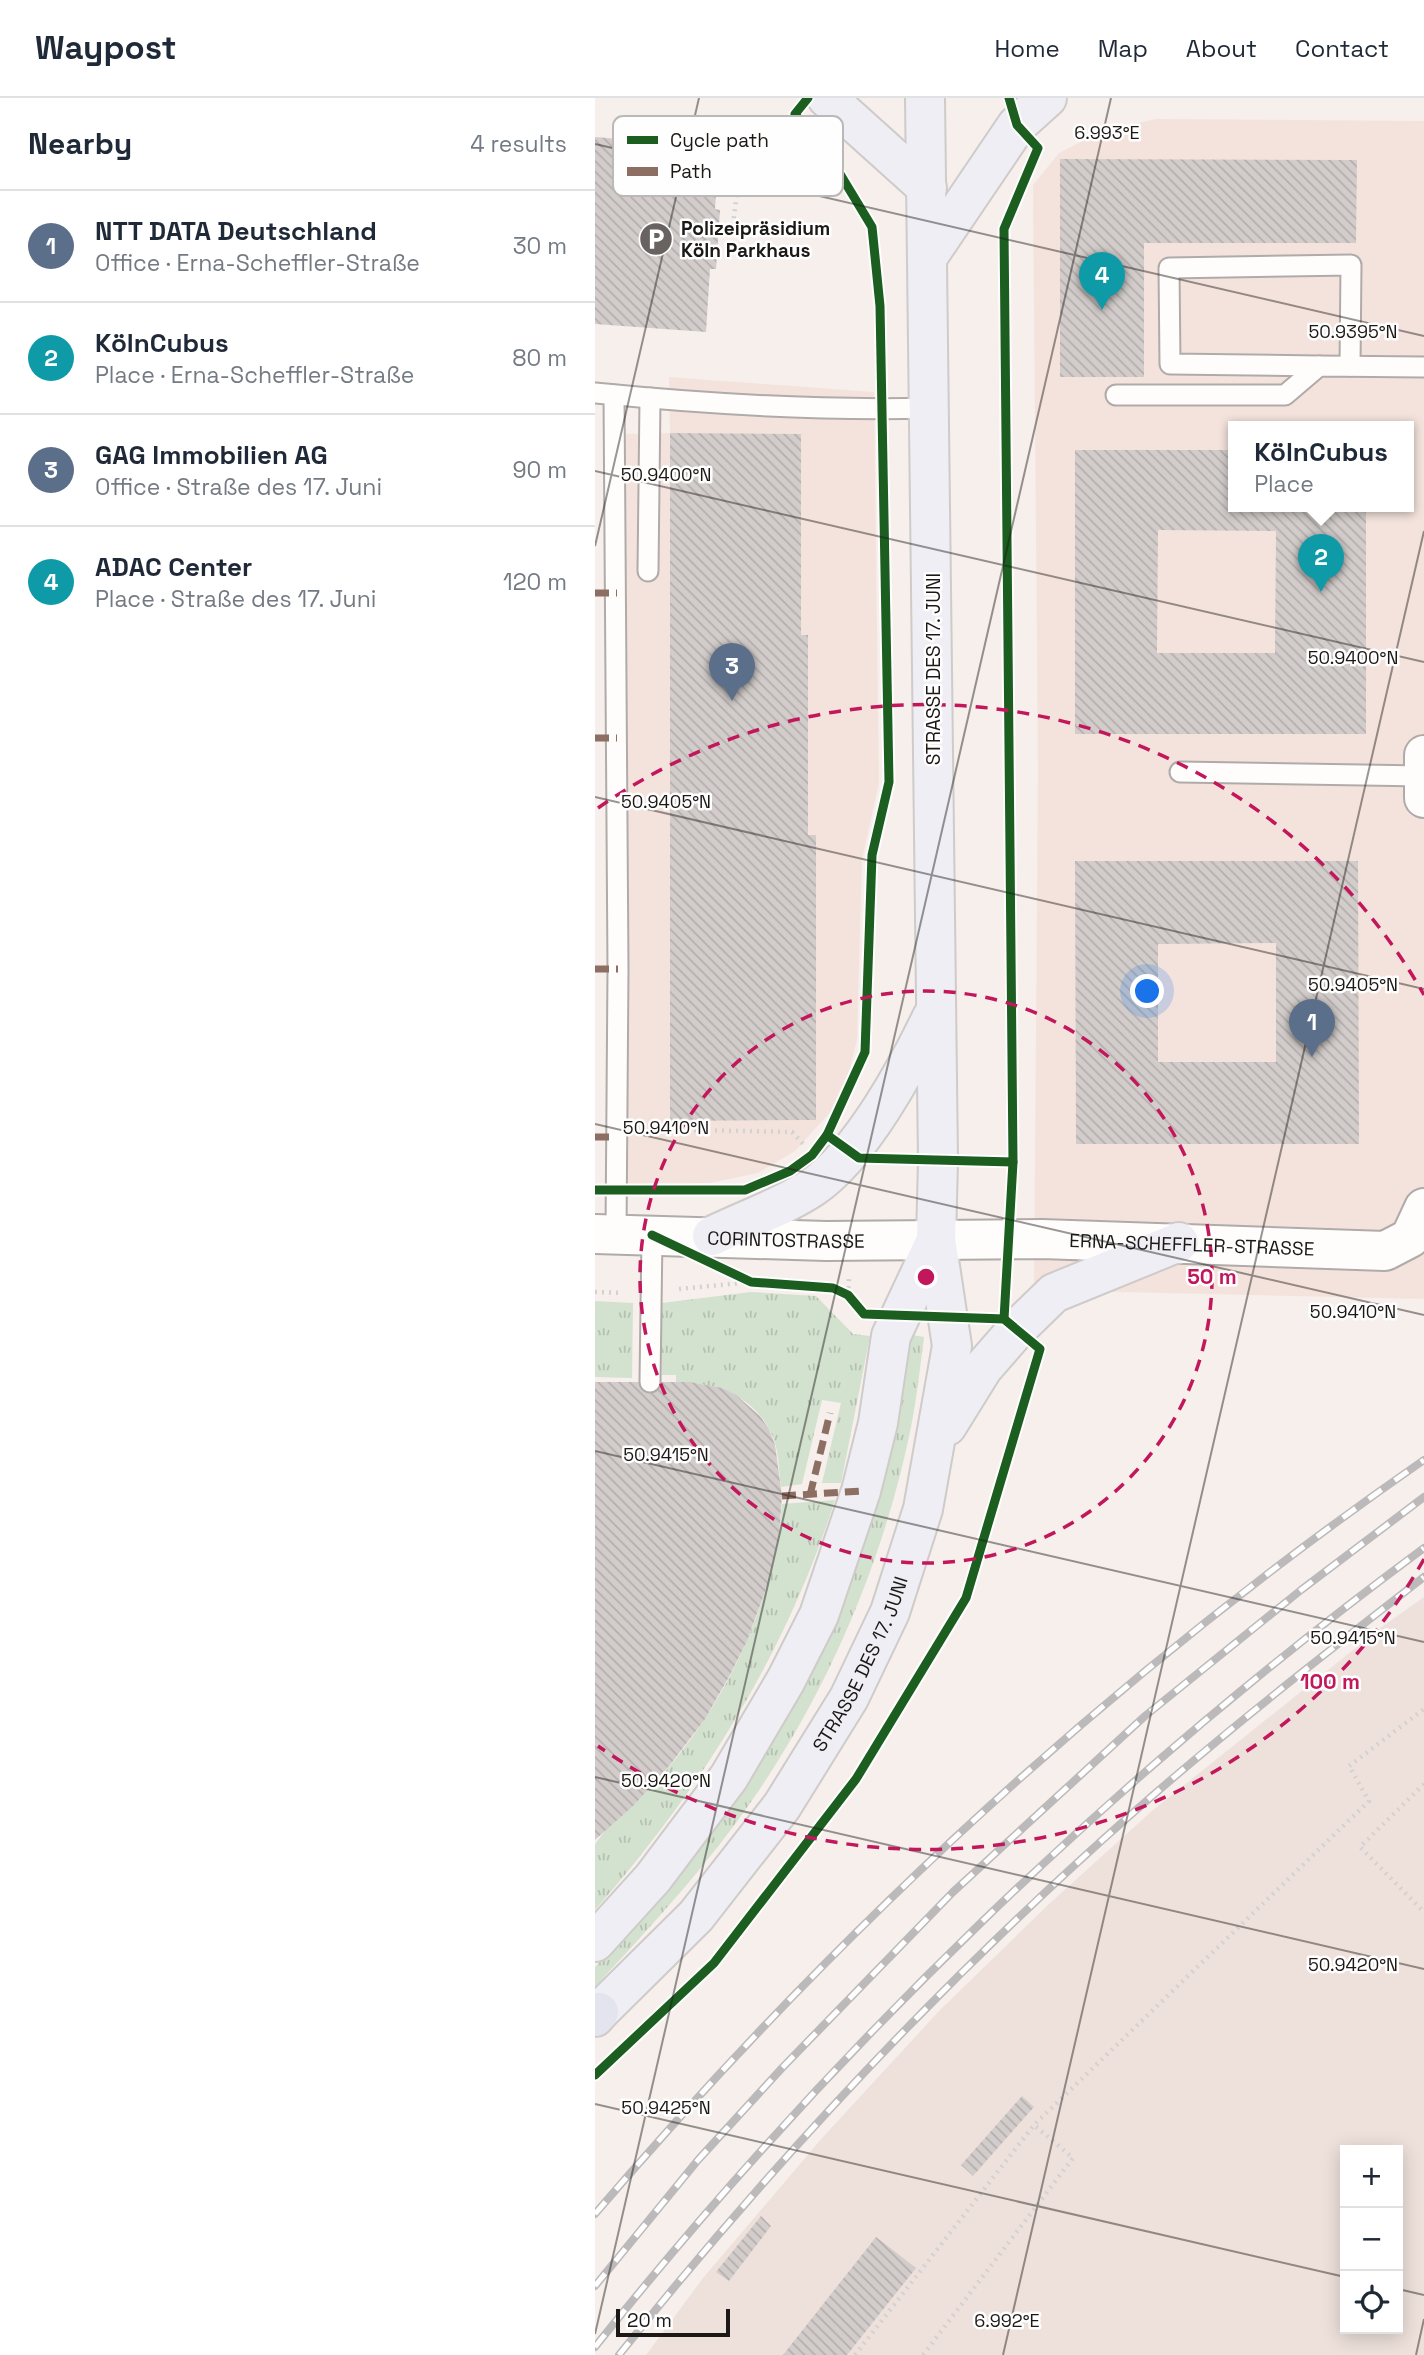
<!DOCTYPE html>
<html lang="en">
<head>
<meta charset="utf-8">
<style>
  body { margin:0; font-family:"Space Grotesk",sans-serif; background:#f2f2f3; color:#1f2937 }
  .controls { position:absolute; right:21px; bottom:21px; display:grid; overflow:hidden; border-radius:0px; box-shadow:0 4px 18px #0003 }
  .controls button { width:63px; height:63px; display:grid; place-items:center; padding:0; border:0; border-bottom:2px solid #e0e1e3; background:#fff; color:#1f2937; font:35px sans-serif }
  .scale { position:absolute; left:21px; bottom:18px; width:114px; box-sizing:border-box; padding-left:7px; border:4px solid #1c1816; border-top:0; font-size:19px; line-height:24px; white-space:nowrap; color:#1c1816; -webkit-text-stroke:5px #fefefe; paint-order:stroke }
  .you { position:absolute; left:553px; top:894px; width:24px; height:24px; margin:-18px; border:5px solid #fff; border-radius:50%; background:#1a73e8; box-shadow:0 0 0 10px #1a73e833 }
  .badge { display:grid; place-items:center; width:46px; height:46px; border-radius:50%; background:#686361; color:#fff; font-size:23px; font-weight:700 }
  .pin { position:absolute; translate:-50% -58px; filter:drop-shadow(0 2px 4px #0008) }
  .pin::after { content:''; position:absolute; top:37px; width:24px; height:21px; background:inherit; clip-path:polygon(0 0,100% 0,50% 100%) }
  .popup { position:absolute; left:633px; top:323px; width:186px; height:91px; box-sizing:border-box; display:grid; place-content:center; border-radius:0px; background:#fff; filter:drop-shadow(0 2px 5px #0005); font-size:23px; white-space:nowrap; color:#747a83 }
  .popup b { font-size:26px; color:#1f2937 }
  .popup::after { content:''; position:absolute; left:50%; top:100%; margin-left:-14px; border:14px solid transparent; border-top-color:#fff }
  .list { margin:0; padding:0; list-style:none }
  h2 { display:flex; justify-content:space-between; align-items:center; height:91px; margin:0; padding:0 28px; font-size:30px }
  h2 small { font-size:23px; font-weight:400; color:#747a83 }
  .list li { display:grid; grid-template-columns:46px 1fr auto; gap:21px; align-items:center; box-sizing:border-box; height:112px; padding:0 28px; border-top:2px solid #e0e1e3 }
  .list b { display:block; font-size:26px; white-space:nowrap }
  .list p { margin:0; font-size:23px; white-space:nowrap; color:#747a83 }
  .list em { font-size:23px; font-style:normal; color:#747a83 }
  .icon { flex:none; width:38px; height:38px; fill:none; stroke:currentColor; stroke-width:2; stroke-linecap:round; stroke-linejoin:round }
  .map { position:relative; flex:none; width:829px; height:2257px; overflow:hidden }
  header { display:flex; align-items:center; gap:42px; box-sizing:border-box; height:98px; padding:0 35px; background:#fff; border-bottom:2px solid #e0e1e3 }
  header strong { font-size:33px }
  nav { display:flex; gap:38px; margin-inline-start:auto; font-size:24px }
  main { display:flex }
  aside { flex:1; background:#fff }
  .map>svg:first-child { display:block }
  .commercial { fill:#f4e3dd; fill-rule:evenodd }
  .built { fill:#eee1db; fill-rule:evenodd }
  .grass { fill:url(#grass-tufts) }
  .building { fill:url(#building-back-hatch); fill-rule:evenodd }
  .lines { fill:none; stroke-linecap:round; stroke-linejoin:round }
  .lane-casing { stroke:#b0aba9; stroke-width:23 }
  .street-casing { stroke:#b0aba9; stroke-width:42 }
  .primary-casing { stroke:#cecbc9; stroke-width:42 }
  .highway-casing { stroke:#cecbc9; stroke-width:42 }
  .path { stroke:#d3d1d1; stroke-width:4.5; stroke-dasharray:2 5; stroke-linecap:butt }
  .lane { stroke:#fefdfc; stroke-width:19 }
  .street { stroke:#fefdfc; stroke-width:38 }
  .primary { stroke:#eeeef4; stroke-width:38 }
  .highway { stroke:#e3e4ee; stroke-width:38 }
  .rail-casing { stroke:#bbb9b9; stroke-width:8 }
  .rail { stroke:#fefefe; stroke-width:5; stroke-dasharray:16; stroke-linecap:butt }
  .quiet { stroke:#8d6e63; stroke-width:7; stroke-dasharray:14 7; stroke-linecap:butt }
  .cycleway-casing { stroke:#fefefe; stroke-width:13 }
  .cycleway { stroke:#1b5e20; stroke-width:9 }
  .ticks { fill:none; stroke:#1c1816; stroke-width:2; stroke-opacity:0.45 }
  .ring { fill:none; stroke:#c2185b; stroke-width:3.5; stroke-dasharray:12 9 }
  .labels { text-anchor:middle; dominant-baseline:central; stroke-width:5; stroke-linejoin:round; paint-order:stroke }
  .poi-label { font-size:19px; font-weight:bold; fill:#1c1816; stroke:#fefefe; text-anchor:start }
  .street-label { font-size:19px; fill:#1c1816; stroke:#fefefe }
  .key { fill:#fefefe; stroke:#bab9b8; stroke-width:2 }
  .key-label { font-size:19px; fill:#1c1816 }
  .ticks-label { font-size:18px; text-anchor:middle; fill:#1c1816; stroke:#fefefe; stroke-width:5; stroke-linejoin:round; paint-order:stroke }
  .centre { fill:#c2185b; stroke:#fefefe; stroke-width:3.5 }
  .ring-label { font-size:21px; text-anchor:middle; font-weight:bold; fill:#c2185b; stroke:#fefefe; stroke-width:5; stroke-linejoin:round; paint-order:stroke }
</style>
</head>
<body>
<header>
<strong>Waypost</strong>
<nav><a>Home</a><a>Map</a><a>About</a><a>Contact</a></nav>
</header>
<main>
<aside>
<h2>Nearby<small>4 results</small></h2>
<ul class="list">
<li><span class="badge" style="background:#5c6f8a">1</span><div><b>NTT DATA Deutschland</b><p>Office · Erna-Scheffler-Straße</p></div><em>30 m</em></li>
<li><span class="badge" style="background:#0f9aa8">2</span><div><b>KölnCubus</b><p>Place · Erna-Scheffler-Straße</p></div><em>80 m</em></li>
<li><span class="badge" style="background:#5c6f8a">3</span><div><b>GAG Immobilien AG</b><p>Office · Straße des 17. Juni</p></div><em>90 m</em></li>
<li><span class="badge" style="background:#0f9aa8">4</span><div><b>ADAC Center</b><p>Place · Straße des 17. Juni</p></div><em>120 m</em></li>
</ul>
</aside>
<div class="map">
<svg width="829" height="2257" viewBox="0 0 829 2257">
  <defs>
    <pattern id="grass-tufts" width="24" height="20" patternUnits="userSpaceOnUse" patternTransform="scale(1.75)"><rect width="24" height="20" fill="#d3e1cf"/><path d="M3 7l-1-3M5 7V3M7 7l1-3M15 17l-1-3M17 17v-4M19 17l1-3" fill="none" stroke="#b5c0b1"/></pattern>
    <pattern id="building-back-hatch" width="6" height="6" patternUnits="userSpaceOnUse" patternTransform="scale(1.75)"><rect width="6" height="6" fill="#d2cdcb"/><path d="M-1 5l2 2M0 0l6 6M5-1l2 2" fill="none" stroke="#b4afae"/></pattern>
  </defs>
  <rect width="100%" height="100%" fill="#f6efec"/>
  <!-- commercial -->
  <g class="commercial">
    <path d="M561 21 829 23V1201L439 1192 443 672 438 87 464 55 507 33ZM638 328H814V408H638Z"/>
    <path d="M74 279 279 294 284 685 267 762 262 942 251 986 238 1011 200 1053 163 1075 115 1085 31 1086V336L75 335Z"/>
  </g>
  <!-- built -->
  <path class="built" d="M829 1499V2257H51L108 2180 228 2039 345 1912 454 1806 558 1712 788 1528ZM750 2052H803V2231H750Z"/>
  <!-- grass -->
  <g class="grass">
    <path d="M156 1194 221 1198 258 1236 275 1238 246 1385H227L246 1305 227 1302 207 1386 186 1389C184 1375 184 1359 180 1345 166 1301 124 1284 81 1284V1277H67V1205Z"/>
    <path d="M0 1203 38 1205 37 1280 0 1279Z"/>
    <path d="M317 1237 329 1239C325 1269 322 1299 316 1329 290 1458 235 1589 160 1698 113 1767 56 1828 0 1889V1869L71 1793 237 1528 285 1395 302 1327Z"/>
    <path d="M240 1402C191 1556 106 1691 0 1812V1747C15 1721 53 1694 74 1669 136 1595 178 1503 187 1406Z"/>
  </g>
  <!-- building -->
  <g class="building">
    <path d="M0 39 124 49 120 111 125 112 121 171H115L111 234 0 226Z"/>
    <path d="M465 61 762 62 761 145H549V279H465Z"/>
    <path d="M75 335 206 336V537H213V737H221V1022L75 1023Z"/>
    <path d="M480 352H638V408H771V636H480ZM563 432 681 433 680 555H562Z"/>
    <path d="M480 763H763L764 1046H481ZM681 845V964H563V846Z"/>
    <path d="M0 1284H95L127 1290 141 1297 165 1318 174 1331 180 1347 187 1398 184 1436 172 1488 152 1543 135 1577 110 1621 75 1667 39 1707 0 1742Z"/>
    <path d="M427 1998 439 2009 378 2078 366 2067Z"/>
    <path d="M166 2118 176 2128 134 2183 121 2174Z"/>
    <path d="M281 2139 321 2170 252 2257H188Z"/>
  </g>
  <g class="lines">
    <!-- lane casing -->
    <g class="lane-casing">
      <g id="lane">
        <path d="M724 268 575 266 574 170 756 167 755 268"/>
        <path d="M0 295C111 306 225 313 336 310"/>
        <path d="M19 297 23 871 21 1136"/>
        <path d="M521 297H690L724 268 829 269"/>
        <path d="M53 473 55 300"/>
        <path d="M585 674 829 678"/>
        <path d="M55 1284 57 1137"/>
      </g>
    </g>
    <!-- street casing -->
    <g class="street-casing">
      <g id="street">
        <path d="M829 657V700"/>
        <path id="s1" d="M0 1136 231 1143 447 1141 790 1153 815 1140 829 1110"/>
      </g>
    </g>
    <!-- primary casing -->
    <g class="primary-casing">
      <g id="primary">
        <path d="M232 0 332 90"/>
        <path d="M334 157 422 27 452 0"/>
        <path d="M117 1138C149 1122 188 1109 218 1089 266 1056 312 971 337 919"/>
        <path d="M352 1328 388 1270 422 1231 459 1195 584 1144"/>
        <path d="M0 1844 58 1780 134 1679 191 1582 224 1517 266 1393 283 1325 296 1238 341 1142"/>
        <path id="s2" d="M4 1914 101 1818 187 1708 254 1600 295 1514 328 1411 357 1248 341 1142 343 1063 330 0"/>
      </g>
    </g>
    <!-- highway casing -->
    <g class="highway-casing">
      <path id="highway" d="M0 1919 4 1914"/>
    </g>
    <!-- path -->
    <g class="path">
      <path d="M137 134 146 63 189 28 199 17"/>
      <path d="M50 1031 197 1034 210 1048"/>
      <path d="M84 1191 156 1184"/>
      <path d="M0 1194 27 1195"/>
      <path d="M253 1197 254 1180"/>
      <path d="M829 1686 765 1749 829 1814"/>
      <path d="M260 2257 439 2027 774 1703 754 1668 829 1611"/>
      <path d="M328 2257 478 2060 439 2027"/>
    </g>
    <!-- lane -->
    <use href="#lane" class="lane"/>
    <!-- street -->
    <use href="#street" class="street"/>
    <!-- primary -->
    <use href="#primary" class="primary"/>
    <!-- highway -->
    <use href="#highway" class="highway"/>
    <!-- rail casing -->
    <g class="rail-casing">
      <g id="rail">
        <path d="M0 2116C243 1831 520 1576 829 1362"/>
        <path d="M0 2188 103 2062 187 1970 358 1794 550 1618 706 1492 829 1399"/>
        <path d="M0 2249C239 1949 520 1678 829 1450"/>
        <path d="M24 2257C180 2062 352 1878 540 1713 633 1631 731 1555 829 1479"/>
      </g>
    </g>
    <!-- rail -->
    <use href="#rail" class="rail"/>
    <!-- quiet -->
    <g class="quiet">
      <path d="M0 495H22"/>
      <path d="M0 640H22"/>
      <path d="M0 871H23"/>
      <path d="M0 1039H21"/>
      <path d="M215 1397 235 1315"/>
      <path d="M187 1398 266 1393"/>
    </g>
    <!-- cycleway casing -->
    <g class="cycleway-casing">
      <g id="cycleway">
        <path d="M232 1037 264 1060 418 1064"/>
        <path d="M0 1092H150L195 1073 217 1057 232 1037 270 954 277 757 294 684 285 208 277 129 236 61 200 16 213 0"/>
        <path d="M409 1221 418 1064 409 131 443 50 422 27 414 0"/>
        <path d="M0 1977 119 1865 261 1681 371 1500 445 1251 409 1221 269 1216 253 1197 238 1190 156 1184 57 1137"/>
      </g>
    </g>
    <!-- cycleway -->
    <use href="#cycleway" class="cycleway"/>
  </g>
  <!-- ticks -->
  <path class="ticks" d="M0 46 829 238M0 373 829 564M0 448 104 0M0 699 829 891M0 1026 829 1217M0 1353 829 1544M0 1679 829 1871M0 2006 750 2179M803 2191 829 2197M0 2236 516 0M408 2257 829 433M821 2257 829 2221"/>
  <!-- distance rings -->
  <g class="ring">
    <circle cx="331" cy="1179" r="286"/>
    <path d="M829 1461A572 572 0 0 1 3 1648M3 710A572 572 0 0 1 829 897"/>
  </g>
  <!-- icons -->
  <defs>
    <g id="parking-disc" transform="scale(1.75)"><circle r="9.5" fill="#686361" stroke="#fefefe"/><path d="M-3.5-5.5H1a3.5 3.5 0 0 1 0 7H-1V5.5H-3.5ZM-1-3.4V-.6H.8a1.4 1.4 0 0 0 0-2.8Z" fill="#fff"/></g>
  </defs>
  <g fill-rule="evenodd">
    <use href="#parking-disc" x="61" y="141"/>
  </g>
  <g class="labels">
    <!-- poi labels -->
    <g class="poi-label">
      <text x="86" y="130">Polizeipräsidium<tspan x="86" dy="22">Köln Parkhaus</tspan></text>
    </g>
    <!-- street labels -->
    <g class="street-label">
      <text transform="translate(338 571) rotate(-90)">STRASSE DES 17. JUNI</text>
      <text stroke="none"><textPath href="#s1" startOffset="191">CORINTOSTRASSE</textPath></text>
      <text stroke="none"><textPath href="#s1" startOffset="597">ERNA-SCHEFFLER-STRASSE</textPath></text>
      <text stroke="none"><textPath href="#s2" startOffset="439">STRASSE DES 17. JUNI</textPath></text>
    </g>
  </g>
  <!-- legend -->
  <rect x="18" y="18" width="230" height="80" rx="10" class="key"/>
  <rect x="32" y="38" width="31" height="8" fill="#1b5e20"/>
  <rect x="32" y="69" width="31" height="9" fill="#8d6e63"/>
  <g class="key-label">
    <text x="75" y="49">Cycle path</text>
    <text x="75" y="80">Path</text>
  </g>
  <g class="ticks-label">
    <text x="512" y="41">6.993°E</text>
    <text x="758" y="240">50.9395°N</text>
    <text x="71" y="383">50.9400°N</text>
    <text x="758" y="566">50.9400°N</text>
    <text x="71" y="710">50.9405°N</text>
    <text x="758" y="893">50.9405°N</text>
    <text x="71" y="1036">50.9410°N</text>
    <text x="758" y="1220">50.9410°N</text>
    <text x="71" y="1363">50.9415°N</text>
    <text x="758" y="1546">50.9415°N</text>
    <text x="71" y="1689">50.9420°N</text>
    <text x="758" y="1873">50.9420°N</text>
    <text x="71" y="2016">50.9425°N</text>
    <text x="412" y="2229">6.992°E</text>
  </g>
  <circle cx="331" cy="1179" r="10" class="centre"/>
  <g class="ring-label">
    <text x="617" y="1186">50 m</text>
    <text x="735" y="1591">100 m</text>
  </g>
</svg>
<div class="controls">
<button>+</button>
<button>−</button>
<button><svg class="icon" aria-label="locate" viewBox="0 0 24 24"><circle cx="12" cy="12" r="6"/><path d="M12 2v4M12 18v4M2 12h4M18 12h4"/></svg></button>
</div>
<div class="scale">20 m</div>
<div class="you"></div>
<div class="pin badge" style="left:717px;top:959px;background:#5c6f8a">1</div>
<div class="pin badge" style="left:726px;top:494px;background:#0f9aa8">2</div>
<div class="popup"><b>KölnCubus</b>Place</div>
<div class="pin badge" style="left:137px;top:603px;background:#5c6f8a">3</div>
<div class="pin badge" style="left:507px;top:212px;background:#0f9aa8">4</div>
</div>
</main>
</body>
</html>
